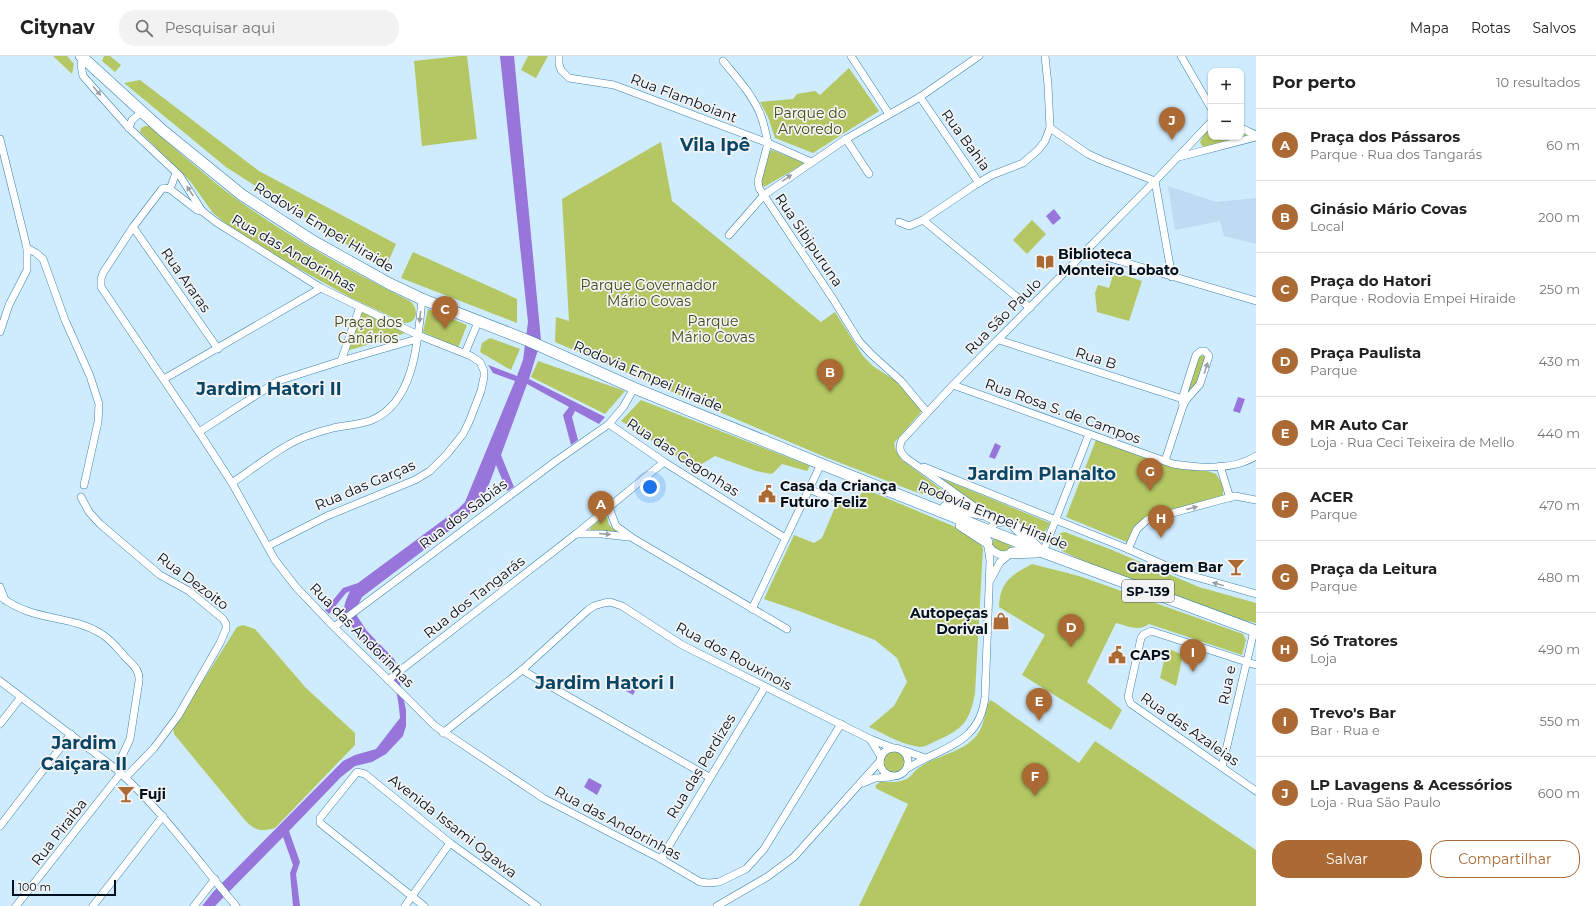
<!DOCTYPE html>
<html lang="pt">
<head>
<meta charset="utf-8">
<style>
  body { margin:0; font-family:Montserrat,sans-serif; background:#f2f2f2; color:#222 }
  .controls { position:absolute; right:12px; top:12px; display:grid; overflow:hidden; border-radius:8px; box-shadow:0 1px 3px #0004 }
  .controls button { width:36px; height:36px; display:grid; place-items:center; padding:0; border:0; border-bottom:1px solid #e0e0e0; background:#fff; color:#222; font:20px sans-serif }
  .scale { position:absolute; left:12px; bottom:10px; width:104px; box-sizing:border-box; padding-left:4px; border:2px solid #00101d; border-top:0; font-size:11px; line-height:14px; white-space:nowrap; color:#00101d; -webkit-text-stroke:3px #f3f3f3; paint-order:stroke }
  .you { position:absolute; left:650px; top:431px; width:14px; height:14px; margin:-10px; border:3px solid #fff; border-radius:50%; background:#1a73e8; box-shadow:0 0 0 6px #1a73e833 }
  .badge { display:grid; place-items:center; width:26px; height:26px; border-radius:50%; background:#ab6a34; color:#fff; font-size:13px; font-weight:700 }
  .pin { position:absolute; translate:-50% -33px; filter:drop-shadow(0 1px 2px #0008) }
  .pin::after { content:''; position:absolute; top:21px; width:14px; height:12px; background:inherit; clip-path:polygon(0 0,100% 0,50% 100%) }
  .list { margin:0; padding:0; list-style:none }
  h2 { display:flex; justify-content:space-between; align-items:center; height:52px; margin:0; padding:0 16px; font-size:17px }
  h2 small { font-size:13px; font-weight:400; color:#767676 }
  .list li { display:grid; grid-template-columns:26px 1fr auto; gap:12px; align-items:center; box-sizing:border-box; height:72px; padding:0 16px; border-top:1px solid #e0e0e0 }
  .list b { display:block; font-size:15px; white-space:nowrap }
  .list p { margin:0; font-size:13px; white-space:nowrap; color:#767676 }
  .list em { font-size:13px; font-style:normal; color:#767676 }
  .actions { display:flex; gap:8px; padding:12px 16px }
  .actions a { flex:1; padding:9px 0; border:1px solid #ab6a34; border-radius:16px; text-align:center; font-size:14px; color:#ab6a34 }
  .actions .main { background:#ab6a34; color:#fff }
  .icon { flex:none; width:22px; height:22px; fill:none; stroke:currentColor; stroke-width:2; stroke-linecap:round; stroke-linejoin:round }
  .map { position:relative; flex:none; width:1256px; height:850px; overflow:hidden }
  header { display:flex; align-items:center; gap:24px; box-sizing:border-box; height:56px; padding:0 20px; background:#fff; border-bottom:1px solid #e0e0e0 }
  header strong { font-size:19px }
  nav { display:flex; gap:22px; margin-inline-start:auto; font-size:14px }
  .search { width:280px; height:36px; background:#f2f2f2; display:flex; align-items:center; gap:10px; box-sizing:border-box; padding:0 14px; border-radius:16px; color:#767676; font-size:15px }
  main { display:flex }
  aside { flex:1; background:#fff }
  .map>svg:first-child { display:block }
  .built { fill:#bddcf1 }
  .green { fill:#b4c762 }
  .water { fill:#9875db }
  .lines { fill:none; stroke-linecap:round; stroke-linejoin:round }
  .street-casing { stroke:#3a82ae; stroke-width:8 }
  .primary-casing { stroke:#3a82ae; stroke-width:12 }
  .street { stroke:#fff; stroke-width:7 }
  .primary { stroke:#fff; stroke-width:11 }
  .oneway { fill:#999fa5 }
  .labels { text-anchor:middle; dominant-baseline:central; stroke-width:3.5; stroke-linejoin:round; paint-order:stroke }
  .shield { fill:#f3f3f3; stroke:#49545d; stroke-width:1 }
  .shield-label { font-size:13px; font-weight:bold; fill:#00101d }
  .street-label { font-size:14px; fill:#00101d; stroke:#f3f3f3 }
  .park-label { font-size:14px; fill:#424b19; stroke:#f3f3f3 }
  .poi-label { font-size:14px; font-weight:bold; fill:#00101d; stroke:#f3f3f3; text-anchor:start }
  .district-label { font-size:18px; font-weight:bold; fill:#094666; stroke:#f3f3f3 }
</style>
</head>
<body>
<header>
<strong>Citynav</strong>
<div class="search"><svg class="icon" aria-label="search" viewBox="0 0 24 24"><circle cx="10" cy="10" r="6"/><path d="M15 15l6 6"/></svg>Pesquisar aqui</div>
<nav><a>Mapa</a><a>Rotas</a><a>Salvos</a></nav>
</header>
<main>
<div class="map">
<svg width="1256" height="850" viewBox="0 0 1256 850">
  <rect width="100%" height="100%" fill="#cfebfe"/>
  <!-- built -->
  <path class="built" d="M1168 130 1216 146 1256 142V188L1224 180 1220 165 1175 174Z"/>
  <!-- green -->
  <g class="green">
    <path d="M53 0H67L74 8 72 18Z"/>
    <path d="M104 0H110L121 9 115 16 102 5Z"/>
    <path d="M459 0H467L477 83 422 90 414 5Z"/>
    <path d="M528 0H548L536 22 521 14Z"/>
    <path d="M849 12 879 55 813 97 775 82 768 61 760 46 793 43 797 38 815 35 820 39Z"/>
    <path d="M140 24 259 115 396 188 385 213 226 111 124 27Z"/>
    <path d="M145 70H149C172 90 195 110 218 129 277 175 343 211 410 245 419 252 418 267 405 267L351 242 269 196 225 167 213 157 190 125 140 76 141 72Z"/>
    <path d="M1211 70V81H1241V76L1251 81 1207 93 1202 90 1200 86 1203 80Z"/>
    <path d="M661 86 672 145 821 266 835 256 863 300 873 310 899 327 922 355 894 387 896 395 902 404 965 451 913 435 825 401 555 286 556 261 569 265 562 143Z"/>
    <path d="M772 94 805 107 764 131 761 126 768 96Z"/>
    <path d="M1032 164 1046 178 1027 198 1013 184Z"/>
    <path d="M413 196 517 243V267L401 222Z"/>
    <path d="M1114 216 1142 225 1129 265 1097 256 1095 237 1098 229 1109 232Z"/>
    <path d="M428 253 467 269 458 292 423 276Z"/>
    <path d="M361 257H364L403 273 404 276 403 278 350 294 348 292Z"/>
    <path d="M490 282 520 293 511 314 480 296 482 287Z"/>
    <path d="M1201 299 1206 301 1201 323 1189 337 1186 335 1197 302Z"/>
    <path d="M538 305 625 335 605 358 531 321Z"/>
    <path d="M641 344 810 410 807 415 782 408 772 418 756 415 715 400 695 412 621 365Z"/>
    <path d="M1096 384 1182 413 1205 414 1216 418 1223 429V441L1153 459 1129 487 1066 461Z"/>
    <path d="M938 421 1050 467C1047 474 1045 477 1037 479L1020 469 1013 464 1000 462 987 456Z"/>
    <path d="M865 433 953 470 973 479 983 492 975 637C970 665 963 673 938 684 933 686 926 691 920 691 902 689 885 678 869 671L894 650 907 626 897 602 875 584 799 555 764 543 794 479 814 487 822 482 836 449 856 444Z"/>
    <path d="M604 460 607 461 609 469 616 475 615 477 590 475V472Z"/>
    <path d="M1065 476 1112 494 1199 531 1256 547V567L1231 561 1099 512 1064 496 1053 489C1054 481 1058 477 1065 476Z"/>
    <path d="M994 482 1012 490 1006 497 999 496 992 489Z"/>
    <path d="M1032 508 1079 520 1243 578 1246 584 1242 599 1149 568C1139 576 1128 570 1116 567L1087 626 1122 654 1111 674 1022 619 1045 579 999 551C1000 526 1011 519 1032 508Z"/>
    <path d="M243 569 255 573 306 632 355 677V689L275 772C260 776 255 775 244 763L174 678 173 672 237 571Z"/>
    <path d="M1167 592 1183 599 1176 630 1160 622Z"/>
    <path d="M990 644 994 646 1079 707 1095 685 1256 794V850H859L908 748 877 733 875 730 880 726C889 726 896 727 904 724 910 722 912 718 916 714 934 699 962 698 977 679 986 667 984 654 990 644Z"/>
    <circle cx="894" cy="706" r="11"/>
  </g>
  <!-- water -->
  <g class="water">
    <path d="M500 0H514L541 284 529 323 605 361 599 368 575 355 572 361 578 384 571 389 563 359 569 351 527 328 501 399 514 431 507 435 496 409C489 430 482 447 466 462L362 541 358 549 357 560 367 575 395 604 406 654V670L403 680 386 698 372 706 355 710 341 721 289 775 300 806 296 818 300 850H293L290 817 293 809 283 781 215 850H202L213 836 343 705 355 699 376 693 400 662C400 653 394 617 389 611 379 600 349 572 345 559 342 551 347 542 350 535L346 537 329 558 325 554 343 532 358 527 458 453 465 446 515 325 493 317 488 309 517 320 523 304 528 266Z"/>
    <path d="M1054 153 1061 162 1053 169 1046 160Z"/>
    <path d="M1238 341 1245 343 1240 357 1233 355Z"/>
    <path d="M995 387 1001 390 995 403 989 401Z"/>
    <path d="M632 623 639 627 633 639 626 635Z"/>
    <path d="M589 722 602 729 597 739 584 731Z"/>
  </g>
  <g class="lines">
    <!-- street casing -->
    <g class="street-casing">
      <g id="street">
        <path d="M559 0V8L561 14 569 22 614 29 768 87 811 106"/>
        <path d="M851 0 889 58"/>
        <path d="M1181 0 1211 52"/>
        <path d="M83 2 81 9 83 20 129 72 180 120 202 155 216 166 321 232 418 279 471 300 480 306 484 315V321L481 335 469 366 463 378 447 398 430 415 415 424 327 460 268 490"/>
        <path d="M723 5C737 22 753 39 761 60 764 68 766 78 768 87"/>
        <path d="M920 41 979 127"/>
        <path d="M129 72 132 64 142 56"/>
        <path d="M1050 72 1088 98 1101 104 1155 125 1172 221"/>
        <path d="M1241 72 1256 79"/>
        <path d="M0 83 27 192V214L9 249 0 276"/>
        <path d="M846 83 869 118"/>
        <path d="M768 87 758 125 759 132 833 243 859 285 871 298 901 325 927 356"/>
        <path d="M1179 101 1256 81"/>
        <path d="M170 133 164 132 162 133 133 171 103 217 101 223V231L199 376 232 427 275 504 296 531 334 571 407 642 435 670 543 742 661 803 700 826 709 827 719 826 746 813 764 793 841 668"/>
        <path d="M170 133 197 154 202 155"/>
        <path d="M170 133 176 117"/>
        <path d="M923 164 975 129 992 119 1023 107 1038 94 1045 85 1050 72 1048 29 1045 0"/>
        <path d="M899 166 909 170 923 164 1030 252"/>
        <path d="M133 171 218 293"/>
        <path d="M729 179 764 139 846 83 920 41 979 0"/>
        <path d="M27 192 36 197 43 203 65 264 90 320 99 348 98 366 84 429"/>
        <path d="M1086 195 1256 245"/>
        <path d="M999 284 1186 344"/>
        <path d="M465 297 478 266"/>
        <path d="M341 305 360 251"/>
        <path d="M164 323 321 232"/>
        <path d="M953 329 1173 408C1198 412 1234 414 1256 400"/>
        <path d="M609 368 664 406 785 482"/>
        <path d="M199 376 278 325 341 305 417 283"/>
        <path d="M1165 405 1183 350 1186 344 1200 328 1209 300 1205 295H1201L1196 299 1182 343 1183 350"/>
        <path d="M1220 410 1230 442"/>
        <path d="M924 411 1128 493 1182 517 1256 538"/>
        <path d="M232 427C253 413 286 386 310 379 317 376 326 374 333 372 346 369 360 369 372 364 415 346 418 283 422 243"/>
        <path d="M809 433 830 442"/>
        <path d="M81 441 89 456 100 468 160 519 189 535 223 563 226 568V573L220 587 178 660 154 692 126 721"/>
        <path d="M609 452 616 470 634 483 787 573"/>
        <path d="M982 456 906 402C900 396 898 392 902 384L953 329 1155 125 1211 66"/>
        <path d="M576 478H602L628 481"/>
        <path d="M988 489C995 499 1004 502 1015 495"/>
        <path d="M1128 493 1137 473 1147 464 1235 440 1256 444"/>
        <path d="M1043 496 1089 378"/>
        <path d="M991 523 1000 506 1009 499"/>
        <path d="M0 531 5 544"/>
        <path d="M0 540C32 566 68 558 100 577 111 583 118 593 126 602 133 609 140 614 139 625L130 683 116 713"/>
        <path d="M752 553 821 408"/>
        <path d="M334 571 556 405 609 368 624 350 634 332"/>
        <path d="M1256 609 1151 575 1143 579 1141 582 1128 641 1131 648 1256 735"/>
        <path d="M522 614 709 721"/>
        <path d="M388 624 576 478 664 406"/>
        <path d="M0 625 116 713C162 754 197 804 236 850"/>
        <path d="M0 668 21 641"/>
        <path d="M443 677 522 614 588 554 594 550 604 547 610 546 622 550 682 589 870 683 893 692"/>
        <path d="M870 683 881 701"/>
        <circle cx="894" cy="706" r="14"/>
        <path d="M903 694 925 702"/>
        <path d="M1222 711 1254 575"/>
        <path d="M908 712C942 691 980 688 985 641L990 505C989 489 980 475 999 465L1011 467 1018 473"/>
        <path d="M863 727 875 722 891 721"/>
        <path d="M0 770 71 678"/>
        <path d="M661 803 765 631"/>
        <path d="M16 850 121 717"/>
        <path d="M93 850 163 760"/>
        <path d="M194 850 215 823"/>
        <path d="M405 850 450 787"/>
        <path d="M424 850 320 767V762L357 716 365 718 450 787 537 850"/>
        <path d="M717 850 767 821 794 801 880 705"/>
      </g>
    </g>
    <!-- primary casing -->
    <g class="primary-casing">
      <g id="primary">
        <path d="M81 0 162 74 242 139 313 185 390 228 422 243 529 285 634 332 821 408 1043 496 1256 575"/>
        <path d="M946 451 985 458 999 465"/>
        <path d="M961 469 987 486"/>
        <path d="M1015 470 1038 493"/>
        <path d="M1012 497 1037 496"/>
      </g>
    </g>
    <!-- street -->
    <use href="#street" class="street"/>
    <!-- primary -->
    <use href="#primary" class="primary"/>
  </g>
  <!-- one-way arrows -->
  <defs><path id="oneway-solid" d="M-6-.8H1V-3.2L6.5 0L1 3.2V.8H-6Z"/></defs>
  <g class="oneway">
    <use href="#oneway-solid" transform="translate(97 35) rotate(49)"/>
    <use href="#oneway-solid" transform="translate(787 122) rotate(-35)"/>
    <use href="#oneway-solid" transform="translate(190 135) rotate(-123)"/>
    <use href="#oneway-solid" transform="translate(420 261) rotate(96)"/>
    <use href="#oneway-solid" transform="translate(1206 312) rotate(-72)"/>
    <use href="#oneway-solid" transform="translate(1192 452) rotate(-15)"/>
    <use href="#oneway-solid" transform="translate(605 478) rotate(5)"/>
    <use href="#oneway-solid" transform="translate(1218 528) rotate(-164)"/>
  </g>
  <!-- icons -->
  <defs>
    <g id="library-bare" transform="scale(1.38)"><path d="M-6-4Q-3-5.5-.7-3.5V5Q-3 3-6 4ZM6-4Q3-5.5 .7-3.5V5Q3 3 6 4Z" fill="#ab6a34" stroke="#f3f3f3" stroke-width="2.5" paint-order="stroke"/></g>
    <g id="civic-bare" transform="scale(1.38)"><path d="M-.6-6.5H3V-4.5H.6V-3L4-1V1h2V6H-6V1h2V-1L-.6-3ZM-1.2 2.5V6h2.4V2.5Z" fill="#ab6a34" stroke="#f3f3f3" stroke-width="2.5" paint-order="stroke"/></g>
    <g id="bar-bare" transform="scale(1.38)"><path d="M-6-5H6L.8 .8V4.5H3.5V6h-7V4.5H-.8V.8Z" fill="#ab6a34" stroke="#f3f3f3" stroke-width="2.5" paint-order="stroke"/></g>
    <g id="shop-bare" transform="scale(1.38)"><path d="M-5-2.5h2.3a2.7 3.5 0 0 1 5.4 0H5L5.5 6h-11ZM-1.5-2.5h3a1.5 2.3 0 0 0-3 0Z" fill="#ab6a34" stroke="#f3f3f3" stroke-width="2.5" paint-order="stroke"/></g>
  </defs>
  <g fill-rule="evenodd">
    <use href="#library-bare" x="1045" y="206"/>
    <use href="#civic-bare" x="767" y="438"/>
    <use href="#bar-bare" x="1236" y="511"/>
    <use href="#shop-bare" x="1001" y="565"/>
    <use href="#civic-bare" x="1117" y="599"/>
    <use href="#bar-bare" x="126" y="738"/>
  </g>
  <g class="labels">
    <!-- shield labels -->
    <rect class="shield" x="1122" y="524" width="52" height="22" rx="3"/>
    <g class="shield-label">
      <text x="1148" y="535">SP-139</text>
    </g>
    <!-- street labels -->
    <g class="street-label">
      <text transform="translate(684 42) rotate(21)">Rua Flamboiant</text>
      <text transform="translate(966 84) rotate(54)">Rua Bahia</text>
      <text transform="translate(324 171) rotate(31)">Rodovia Empei Hiraide</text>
      <text transform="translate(809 184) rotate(56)">Rua Sibipuruna</text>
      <text transform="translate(294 197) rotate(30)">Rua das Andorinhas</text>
      <text transform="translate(186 224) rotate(55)">Rua Araras</text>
      <text transform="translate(1003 260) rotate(-45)">Rua São Paulo</text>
      <text transform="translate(1096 302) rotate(18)">Rua B</text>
      <text transform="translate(648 320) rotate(23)">Rodovia Empei Hiraide</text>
      <text transform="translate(1063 355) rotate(20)">Rua Rosa S. de Campos</text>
      <text transform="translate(683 401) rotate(33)">Rua das Cegonhas</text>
      <text transform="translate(365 429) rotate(-23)">Rua das Garças</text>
      <text transform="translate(463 458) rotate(-37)">Rua dos Sabiás</text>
      <text transform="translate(993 459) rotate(22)">Rodovia Empei Hiraide</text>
      <text transform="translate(193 525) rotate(37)">Rua Dezoito</text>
      <text transform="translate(474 541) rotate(-38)">Rua dos Tangarás</text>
      <text transform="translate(362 579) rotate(45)">Rua das Andorinhas</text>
      <text transform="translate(734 600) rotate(28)">Rua dos Rouxinois</text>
      <text transform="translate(1227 629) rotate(-79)">Rua e</text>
      <text transform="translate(1190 673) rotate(35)">Rua das Azaleias</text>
      <text transform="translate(701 710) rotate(-59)">Rua das Perdizes</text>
      <text transform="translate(618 767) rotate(28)">Rua das Andorinhas</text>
      <text transform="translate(453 770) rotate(38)">Avenida Issami Ogawa</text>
      <text transform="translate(59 776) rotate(-52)">Rua Piraiba</text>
    </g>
    <!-- park labels -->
    <g class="park-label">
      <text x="810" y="57">Parque do<tspan x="810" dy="16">Arvoredo</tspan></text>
      <text x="649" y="229">Parque Governador<tspan x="649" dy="16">Mário Covas</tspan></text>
      <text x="713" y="265">Parque<tspan x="713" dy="16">Mário Covas</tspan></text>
      <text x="368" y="266">Praça dos<tspan x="368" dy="16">Canários</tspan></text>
    </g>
    <!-- poi labels -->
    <g class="poi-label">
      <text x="1058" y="198">Biblioteca<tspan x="1058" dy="16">Monteiro Lobato</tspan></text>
      <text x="780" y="430">Casa da Criança<tspan x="780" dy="16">Futuro Feliz</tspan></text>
      <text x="1223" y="511" text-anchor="end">Garagem Bar</text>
      <text x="988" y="557" text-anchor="end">Autopeças<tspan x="988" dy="16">Dorival</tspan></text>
      <text x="1130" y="599">CAPS</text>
      <text x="139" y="738">Fuji</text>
    </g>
    <!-- district labels -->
    <g class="district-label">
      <text x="715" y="89">Vila Ipê</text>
      <text x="269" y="333">Jardim Hatori II</text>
      <text x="1042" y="418">Jardim Planalto</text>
      <text x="605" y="627">Jardim Hatori I</text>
      <text x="84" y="687">Jardim<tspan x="84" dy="21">Caiçara II</tspan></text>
    </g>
  </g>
</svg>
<div class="controls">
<button>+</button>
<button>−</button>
</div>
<div class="scale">100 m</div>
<div class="you"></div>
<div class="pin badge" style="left:601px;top:468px">A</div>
<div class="pin badge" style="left:830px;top:336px">B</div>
<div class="pin badge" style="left:445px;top:273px">C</div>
<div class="pin badge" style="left:1071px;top:591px">D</div>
<div class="pin badge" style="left:1039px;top:665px">E</div>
<div class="pin badge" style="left:1035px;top:740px">F</div>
<div class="pin badge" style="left:1150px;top:435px">G</div>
<div class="pin badge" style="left:1161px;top:482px">H</div>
<div class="pin badge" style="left:1193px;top:616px">I</div>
<div class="pin badge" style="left:1172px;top:84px">J</div>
</div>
<aside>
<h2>Por perto<small>10 resultados</small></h2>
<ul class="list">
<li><span class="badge">A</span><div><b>Praça dos Pássaros</b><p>Parque · Rua dos Tangarás</p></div><em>60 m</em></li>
<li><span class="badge">B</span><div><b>Ginásio Mário Covas</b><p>Local</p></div><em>200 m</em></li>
<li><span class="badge">C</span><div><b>Praça do Hatori</b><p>Parque · Rodovia Empei Hiraide</p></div><em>250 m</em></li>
<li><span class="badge">D</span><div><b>Praça Paulista</b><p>Parque</p></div><em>430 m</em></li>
<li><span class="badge">E</span><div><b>MR Auto Car</b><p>Loja · Rua Ceci Teixeira de Mello</p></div><em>440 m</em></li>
<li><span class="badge">F</span><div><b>ACER</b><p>Parque</p></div><em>470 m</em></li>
<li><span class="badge">G</span><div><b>Praça da Leitura</b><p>Parque</p></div><em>480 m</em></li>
<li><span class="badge">H</span><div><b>Só Tratores</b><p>Loja</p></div><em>490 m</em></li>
<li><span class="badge">I</span><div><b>Trevo's Bar</b><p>Bar · Rua e</p></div><em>550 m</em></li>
<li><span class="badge">J</span><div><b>LP Lavagens &amp; Acessórios</b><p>Loja · Rua São Paulo</p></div><em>600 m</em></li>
</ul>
<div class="actions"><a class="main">Salvar</a><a>Compartilhar</a></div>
</aside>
</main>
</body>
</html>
